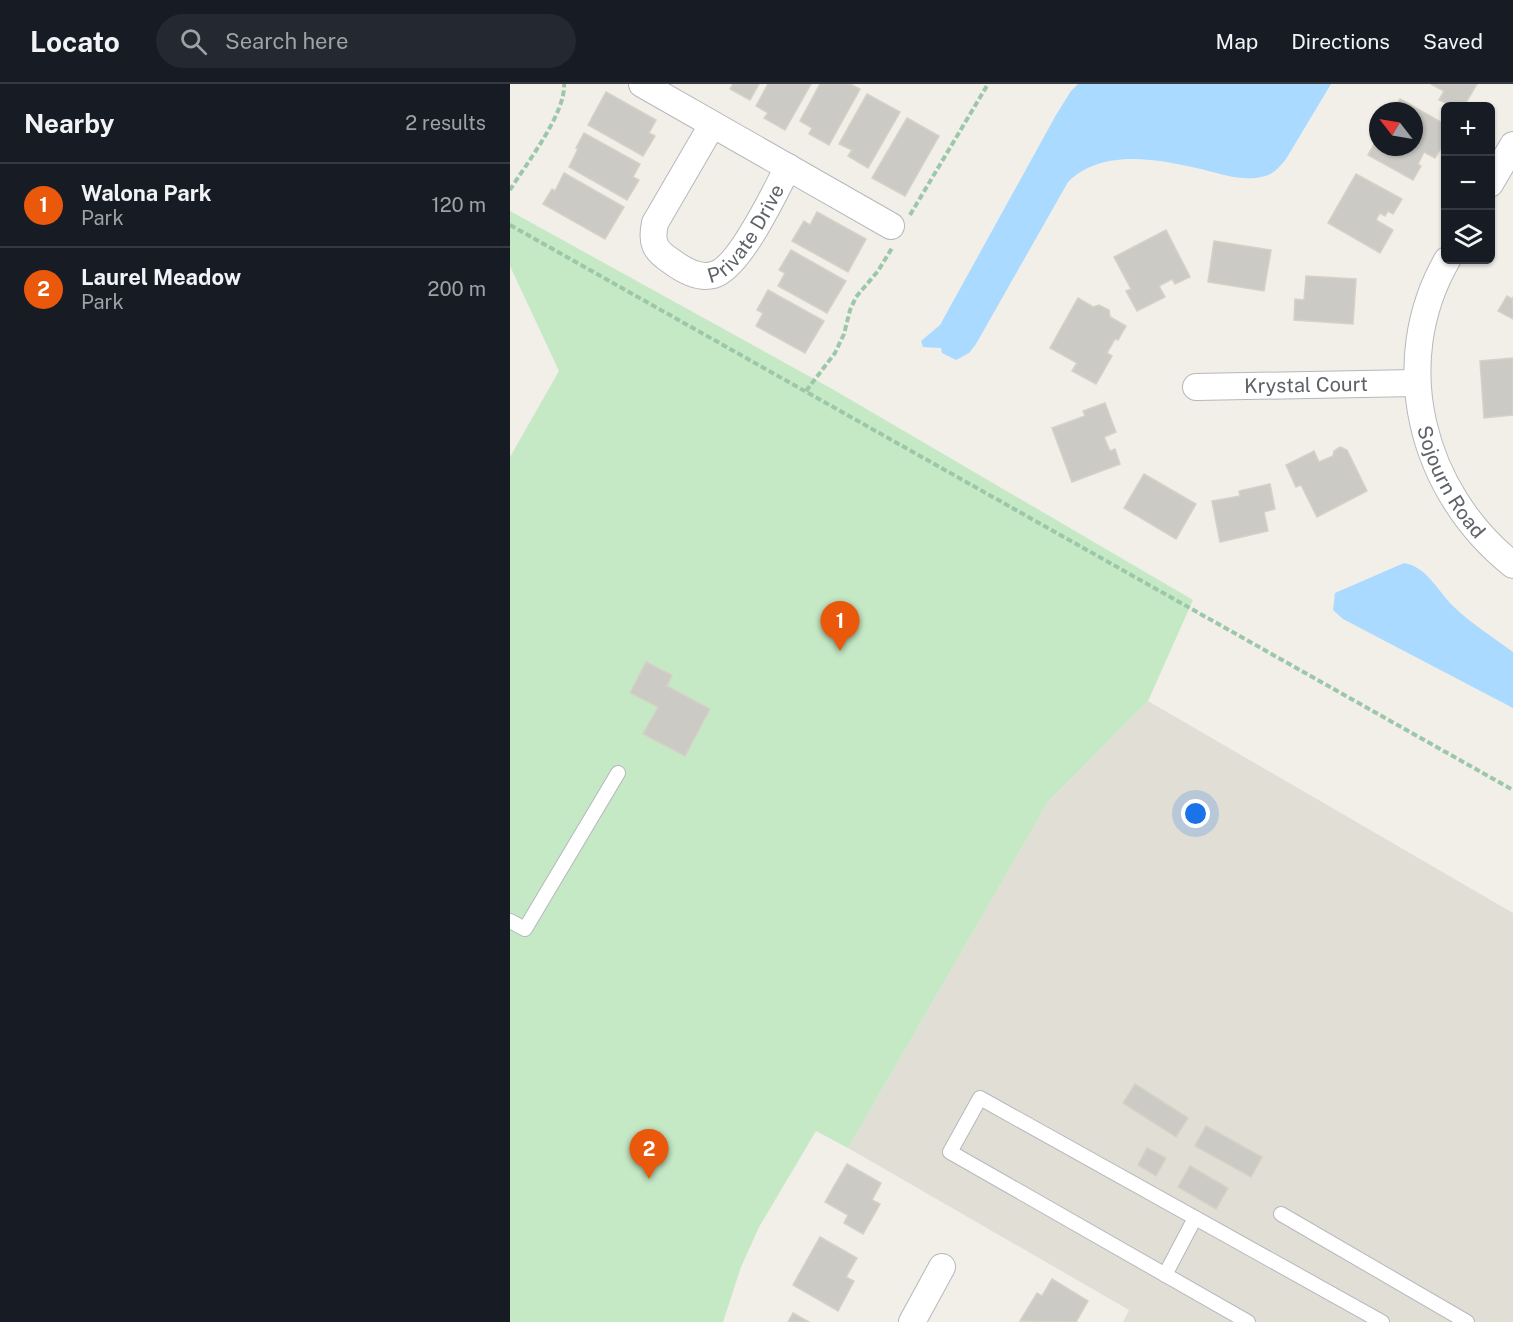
<!DOCTYPE html>
<html lang="en">
<head>
<meta charset="utf-8">
<style>
  body { margin:0; font-family:"Public Sans",sans-serif; background:#242831; color:#f1f3f6 }
  .controls { position:absolute; right:18px; top:18px; display:grid; overflow:hidden; border-radius:9px; box-shadow:0 2px 4px #0004 }
  .controls button { width:54px; height:54px; display:grid; place-items:center; padding:0; border:0; border-bottom:2px solid #363941; background:#171b24; color:#f1f3f6; font:30px sans-serif }
  .compass { position:absolute; left:859px; top:18px; width:54px; height:54px; border-radius:50%; background:#171b24; box-shadow:0 2px 4px #0004; rotate:301deg }
  .you { position:absolute; left:686px; top:730px; width:21px; height:21px; margin:-15px; border:4px solid #fff; border-radius:50%; background:#1a73e8; box-shadow:0 0 0 9px #1a73e833 }
  .badge { display:grid; place-items:center; width:39px; height:39px; border-radius:50%; background:#ea580c; color:#fff; font-size:20px; font-weight:700 }
  .pin { position:absolute; translate:-50% -50px; filter:drop-shadow(0 2px 3px #0008) }
  .pin::after { content:''; position:absolute; top:32px; width:21px; height:18px; background:inherit; clip-path:polygon(0 0,100% 0,50% 100%) }
  .list { margin:0; padding:0; list-style:none }
  h2 { display:flex; justify-content:space-between; align-items:center; height:78px; margin:0; padding:0 24px; font-size:26px }
  h2 small { font-size:20px; font-weight:400; color:#9ea1a6 }
  .list li { display:grid; grid-template-columns:39px 1fr auto; gap:18px; align-items:center; box-sizing:border-box; height:84px; padding:0 24px; border-top:2px solid #363941 }
  .list b { display:block; font-size:22px; white-space:nowrap }
  .list p { margin:0; font-size:20px; white-space:nowrap; color:#9ea1a6 }
  .list em { font-size:20px; font-style:normal; color:#9ea1a6 }
  .icon { flex:none; width:33px; height:33px; fill:none; stroke:currentColor; stroke-width:2; stroke-linecap:round; stroke-linejoin:round }
  .map { position:relative; flex:none; width:1003px; height:1238px; overflow:hidden }
  header { display:flex; align-items:center; gap:36px; box-sizing:border-box; height:84px; padding:0 30px; background:#171b24; border-bottom:2px solid #363941 }
  header strong { font-size:28px }
  nav { display:flex; gap:33px; margin-inline-start:auto; font-size:21px }
  .search { width:420px; height:54px; background:#242831; display:flex; align-items:center; gap:15px; box-sizing:border-box; padding:0 21px; border-radius:33px; color:#9ea1a6; font-size:22px }
  main { display:flex }
  aside { flex:1; background:#171b24 }
  .map>svg:first-child { display:block }
  .education { fill:#e1ded6 }
  .green { fill:#c5e8c5 }
  .water { fill:#aadaff }
  .building { fill:#cccac5; stroke:#d6d1c6; stroke-width:1.5 }
  .lines { fill:none; stroke-linecap:round; stroke-linejoin:round }
  .lane-casing { stroke:#b5b8bc; stroke-width:16 }
  .street-casing { stroke:#b5b8bc; stroke-width:28 }
  .path { stroke:#9cc7a9; stroke-width:4; stroke-dasharray:6 3; stroke-linecap:butt }
  .lane { stroke:#fff; stroke-width:14 }
  .street { stroke:#fff; stroke-width:26 }
  .labels { text-anchor:middle; dominant-baseline:central; stroke-width:4.5; stroke-linejoin:round; paint-order:stroke }
  .street-label { font-size:20px; fill:#5f6368; stroke:#fff }
</style>
</head>
<body>
<header>
<strong>Locato</strong>
<div class="search"><svg class="icon" aria-label="search" viewBox="0 0 24 24"><circle cx="10" cy="10" r="6"/><path d="M15 15l6 6"/></svg>Search here</div>
<nav><a>Map</a><a>Directions</a><a>Saved</a></nav>
</header>
<main>
<aside>
<h2>Nearby<small>2 results</small></h2>
<ul class="list">
<li><span class="badge">1</span><div><b>Walona Park</b><p>Park</p></div><em>120 m</em></li>
<li><span class="badge">2</span><div><b>Laurel Meadow</b><p>Park</p></div><em>200 m</em></li>
</ul>
</aside>
<div class="map">
<svg width="1003" height="1238" viewBox="0 0 1003 1238">
  <rect width="100%" height="100%" fill="#f1efe8"/>
  <!-- education -->
  <path class="education" d="M638 617 1003 829V1238H613L619 1226 338 1064 538 718Z"/>
  <!-- green -->
  <path class="green" d="M0 127 324 306 683 516 638 617 538 718 338 1064 306 1047 249 1143 231 1183 213 1238H0V373L49 287 0 182Z"/>
  <!-- water -->
  <g class="water">
    <path d="M568 0H821L776 75C770 82 764 90 755 92 736 98 714 91 695 86 650 76 594 63 558 98L466 260 459 269 446 276 432 269 431 264 413 263 411 257 430 241 546 31 561 7Z"/>
    <path d="M894 479C917 483 927 506 943 522 960 539 983 553 1003 568V624L833 535 823 526 825 509Z"/>
  </g>
  <!-- building -->
  <g class="building">
    <path d="M223 0H249L240 16 220 5Z"/>
    <path d="M258 0H301L275 46 254 34 258 29 246 22Z"/>
    <path d="M310 0H340L350 5 319 61 299 50 302 44 290 37Z"/>
    <path d="M921 0H967L954 22H941L929 16 934 7Z"/>
    <path d="M96 8 146 36 139 49 145 52 133 72 78 41Z"/>
    <path d="M357 10 390 28 358 84 338 72 342 66 329 60Z"/>
    <path d="M890 15 936 41V56L925 74 914 68 908 80 911 82 903 96 858 71 868 53V63H904V27H883Z"/>
    <path d="M397 34 429 52 395 112 362 94Z"/>
    <path d="M74 49 130 80 123 93 129 96 117 116 59 83 68 65 66 64Z"/>
    <path d="M54 89 114 123 95 155 33 120 42 105 45 107Z"/>
    <path d="M846 90 892 115 883 130 878 127 875 132 870 129 866 136 883 146 870 169 818 139Z"/>
    <path d="M307 128 356 155 338 188 282 157 294 137 300 141Z"/>
    <path d="M656 146 680 193 665 200 662 195 649 202 655 213 627 227 616 207 621 205 604 173Z"/>
    <path d="M704 157 761 166 754 207 698 198Z"/>
    <path d="M281 166 336 197 317 229 268 202 275 189 269 186Z"/>
    <path d="M796 192 846 195 843 240 784 236 785 215 794 216Z"/>
    <path d="M258 206 314 237 295 269 246 242 253 229 247 226Z"/>
    <path d="M997 212 1002 215 1003 213V235L988 227Z"/>
    <path d="M568 214 583 223 589 221 599 226 600 233 616 242 608 256 605 255 597 269 602 272 586 300 562 287 567 279 540 264Z"/>
    <path d="M1003 274V331L974 334 970 277Z"/>
    <path d="M595 319 606 348 594 353 600 367 605 365 610 380 562 398 542 344 575 332 573 327Z"/>
    <path d="M830 363 837 366 857 407 807 433 791 401 786 403 776 381 804 367 809 378 823 372 824 367Z"/>
    <path d="M634 390 686 420 666 455 614 424Z"/>
    <path d="M760 400 765 425 754 428 758 447 710 458 702 417 730 412 729 407Z"/>
    <path d="M136 578 162 591 157 602 200 625 175 672 133 650 148 623 120 609Z"/>
    <path d="M625 1000 678 1034 666 1053 613 1019Z"/>
    <path d="M696 1042 752 1073 741 1093 685 1062Z"/>
    <path d="M637 1064 656 1074 646 1092 628 1081Z"/>
    <path d="M337 1080 371 1099 362 1116 370 1120 353 1150 334 1139 338 1131 315 1118Z"/>
    <path d="M680 1082 718 1104 706 1125 668 1103Z"/>
    <path d="M310 1153 347 1174 336 1193 344 1197 328 1227 283 1201Z"/>
    <path d="M542 1195 578 1217 566 1238 510 1237 527 1209 532 1212Z"/>
    <path d="M283 1229 299 1238H278Z"/>
  </g>
  <g class="lines">
    <!-- lane casing -->
    <g class="lane-casing">
      <g id="lane">
        <path d="M0 837 15 845 108 689"/>
        <path d="M771 1130 957 1238"/>
        <path d="M655 1191 685 1134"/>
        <path d="M738 1238 440 1068 470 1014 872 1238"/>
      </g>
    </g>
    <!-- street casing -->
    <g class="street-casing">
      <g id="street">
        <path d="M132 0 381 142"/>
        <path id="s1" d="M202 41 145 139C141 158 144 166 161 177 173 186 188 195 203 191 229 185 265 108 278 83"/>
        <path d="M980 100 1003 61"/>
        <path id="s2" d="M937 176C878 279 911 408 1003 481"/>
        <path id="s3" d="M686 303 906 299"/>
        <path d="M402 1238 432 1183"/>
      </g>
    </g>
    <!-- path -->
    <g class="path">
      <path d="M0 106C16 80 56 29 54 0"/>
      <path d="M400 131 478 0"/>
      <path d="M0 141 1003 706"/>
      <path d="M296 307 325 269 334 250 340 226 346 213 368 187 382 164"/>
    </g>
    <!-- lane -->
    <use href="#lane" class="lane"/>
    <!-- street -->
    <use href="#street" class="street"/>
  </g>
  <g class="labels">
    <!-- street labels -->
    <g class="street-label">
      <text stroke="none"><textPath href="#s1" startOffset="258">Private Drive</textPath></text>
      <text stroke="none"><textPath href="#s3" startOffset="110">Krystal Court</textPath></text>
      <text stroke="none"><textPath href="#s2" startOffset="234">Sojourn Road</textPath></text>
    </g>
  </g>
</svg>
<div class="controls">
<button>+</button>
<button>−</button>
<button><svg class="icon" aria-label="layers" viewBox="0 0 24 24"><path d="M12 4l9 5-9 5-9-5zM3 14l9 5 9-5"/></svg></button>
</div>
<svg class="compass" viewBox="-18 -18 36 36"><path d="M0-13l5 13h-10z" fill="#e53935"/><path d="M0 13l5-13h-10z" fill="#9ea1a6"/></svg>
<div class="you"></div>
<div class="pin badge" style="left:330px;top:567px">1</div>
<div class="pin badge" style="left:139px;top:1095px">2</div>
</div>
</main>
</body>
</html>
